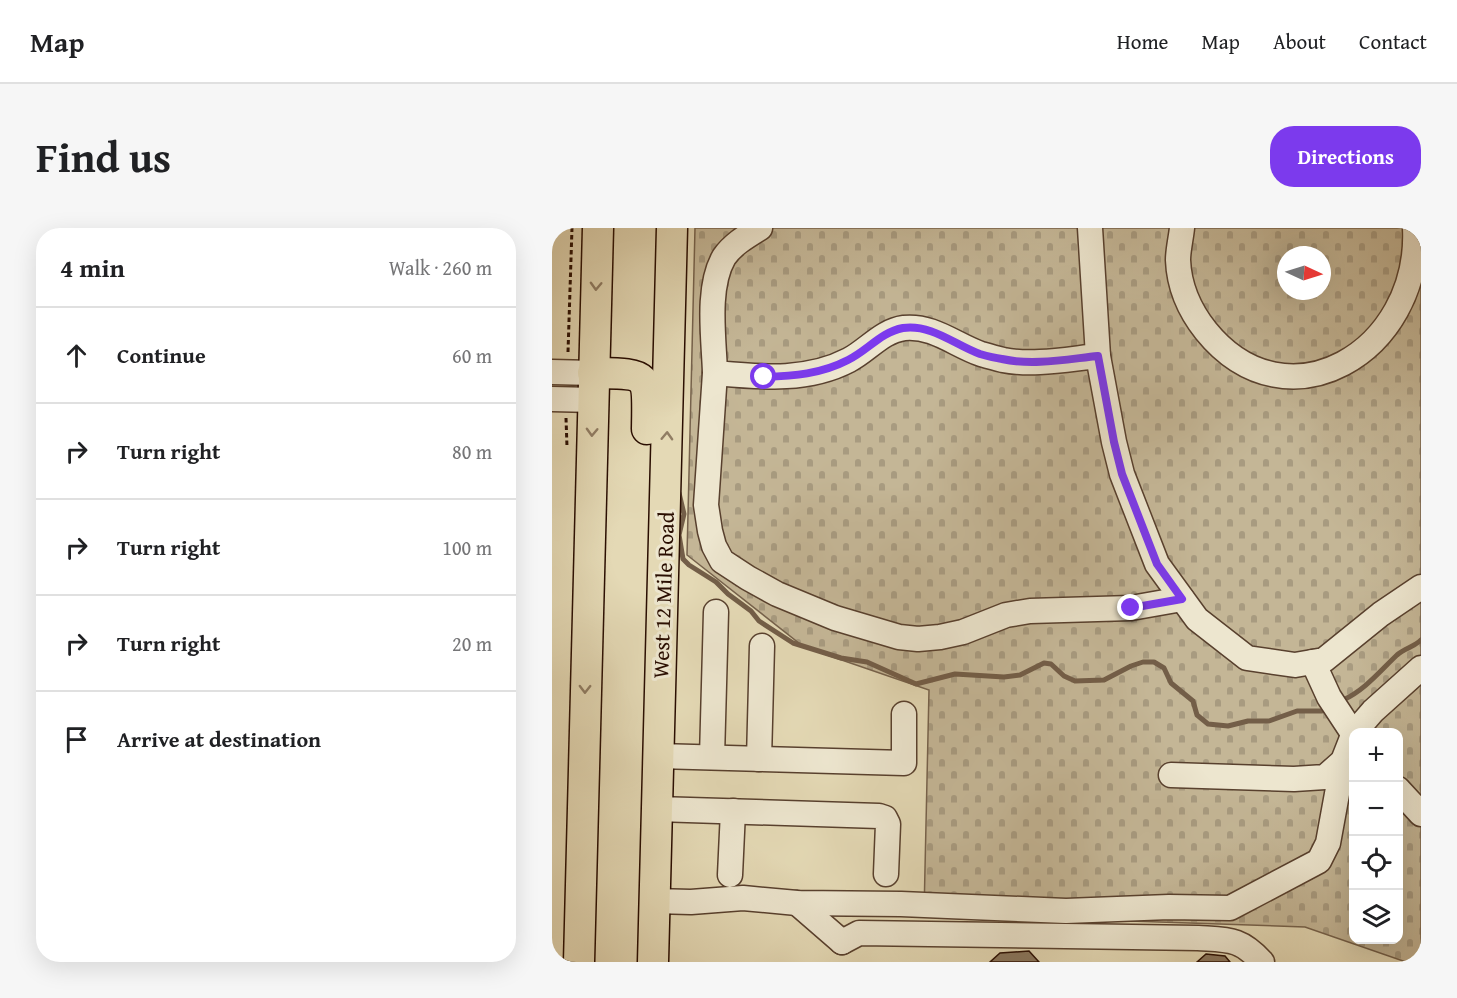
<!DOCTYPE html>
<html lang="en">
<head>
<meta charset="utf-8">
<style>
  body { margin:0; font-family:"Gentium Book Plus",serif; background:#f6f6f6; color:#202124 }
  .controls { position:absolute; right:18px; bottom:18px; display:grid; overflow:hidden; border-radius:12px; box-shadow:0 6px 24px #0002 }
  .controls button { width:54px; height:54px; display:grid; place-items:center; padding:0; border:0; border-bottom:2px solid #e0e0e0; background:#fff; color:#202124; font:30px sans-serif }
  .compass { position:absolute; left:725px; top:18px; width:54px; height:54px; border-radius:50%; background:#fff; box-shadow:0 6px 24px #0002; rotate:94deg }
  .stop { position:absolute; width:18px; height:18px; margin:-14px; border:4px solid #7c3aed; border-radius:50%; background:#fff }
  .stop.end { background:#7c3aed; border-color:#fff; box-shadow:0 2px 6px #0008 }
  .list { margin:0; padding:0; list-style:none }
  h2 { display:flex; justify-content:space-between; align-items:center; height:78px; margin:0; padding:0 24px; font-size:26px }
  h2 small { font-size:20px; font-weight:400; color:#757577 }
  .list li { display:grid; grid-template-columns:39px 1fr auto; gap:18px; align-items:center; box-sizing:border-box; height:96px; padding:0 24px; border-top:2px solid #e0e0e0 }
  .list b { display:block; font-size:22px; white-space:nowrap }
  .list em { font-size:20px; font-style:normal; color:#757577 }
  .icon { flex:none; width:33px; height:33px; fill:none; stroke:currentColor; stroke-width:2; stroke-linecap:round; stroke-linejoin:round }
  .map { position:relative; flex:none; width:869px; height:734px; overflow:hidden; border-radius:24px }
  header { display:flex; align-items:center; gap:36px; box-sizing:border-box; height:84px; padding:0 30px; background:#fff; border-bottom:2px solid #e0e0e0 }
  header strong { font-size:28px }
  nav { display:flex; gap:33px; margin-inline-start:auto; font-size:21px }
  .intro { display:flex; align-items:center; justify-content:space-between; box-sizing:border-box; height:144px; padding:0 36px }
  h1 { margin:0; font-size:42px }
  .button { padding:15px 27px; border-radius:24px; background:#7c3aed; color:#fff; font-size:21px; font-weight:700 }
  main { display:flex; gap:36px; padding:0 36px }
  aside { flex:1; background:#fff; border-radius:24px; box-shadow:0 6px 24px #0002 }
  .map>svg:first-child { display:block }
  .cemetery { fill:url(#cemetery-stones); stroke:#76624c; stroke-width:1.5; fill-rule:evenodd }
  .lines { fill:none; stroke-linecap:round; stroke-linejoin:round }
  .stream { stroke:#735e48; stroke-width:5 }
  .building { fill:#8a775f; stroke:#290d01; stroke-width:1.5 }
  .minor-casing { stroke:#58402e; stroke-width:27 }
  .major-casing { stroke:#290d01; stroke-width:33 }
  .path { stroke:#290d01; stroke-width:3; stroke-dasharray:4.5 3; stroke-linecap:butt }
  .minor { stroke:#ede6cf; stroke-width:24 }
  .major { stroke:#e4d9b5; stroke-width:30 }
  .oneway { stroke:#907d64 }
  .route { stroke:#7c3aed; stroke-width:8 }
  .labels { text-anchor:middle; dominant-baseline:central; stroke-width:6; stroke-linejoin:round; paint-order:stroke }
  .street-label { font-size:22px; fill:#290d01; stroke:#ede6cf }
</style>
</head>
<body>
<header>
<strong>Map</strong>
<nav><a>Home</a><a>Map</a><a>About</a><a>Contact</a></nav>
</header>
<div class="intro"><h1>Find us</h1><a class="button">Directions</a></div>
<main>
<aside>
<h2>4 min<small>Walk · 260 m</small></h2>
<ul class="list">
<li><svg class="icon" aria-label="ahead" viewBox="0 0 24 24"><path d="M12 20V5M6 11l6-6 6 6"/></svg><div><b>Continue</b></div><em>60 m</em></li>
<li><svg class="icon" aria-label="right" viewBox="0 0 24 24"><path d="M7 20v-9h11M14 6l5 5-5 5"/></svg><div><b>Turn right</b></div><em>80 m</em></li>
<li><svg class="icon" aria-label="right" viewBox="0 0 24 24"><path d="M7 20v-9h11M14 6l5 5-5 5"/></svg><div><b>Turn right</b></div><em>100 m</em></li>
<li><svg class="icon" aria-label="right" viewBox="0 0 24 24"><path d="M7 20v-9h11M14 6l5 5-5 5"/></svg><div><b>Turn right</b></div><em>20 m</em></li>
<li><svg class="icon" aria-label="arrive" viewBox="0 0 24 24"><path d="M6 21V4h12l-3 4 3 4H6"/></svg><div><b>Arrive at destination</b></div></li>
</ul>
</aside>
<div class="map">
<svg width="869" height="734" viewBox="0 0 869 734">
  <defs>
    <pattern id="cemetery-stones" width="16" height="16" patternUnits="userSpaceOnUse" patternTransform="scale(1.5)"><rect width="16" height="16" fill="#c4b696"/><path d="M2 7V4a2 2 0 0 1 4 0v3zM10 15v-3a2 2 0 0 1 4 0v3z" fill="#a89b80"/></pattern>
  </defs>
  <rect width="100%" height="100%" fill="#e4d9b5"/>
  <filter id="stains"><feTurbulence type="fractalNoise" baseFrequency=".00333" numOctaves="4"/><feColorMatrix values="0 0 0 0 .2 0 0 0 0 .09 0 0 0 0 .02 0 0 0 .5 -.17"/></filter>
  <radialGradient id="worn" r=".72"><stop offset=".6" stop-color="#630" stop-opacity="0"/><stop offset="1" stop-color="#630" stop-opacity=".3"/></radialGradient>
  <!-- cemetery -->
  <path class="cemetery" d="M143 0H869V734H854L753 699 372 686 377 462 252 419 135 327ZM734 27H770V63H734ZM802 505H846V712H802Z"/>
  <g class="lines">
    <!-- stream -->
    <g class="stream">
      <path d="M127 265 132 286 127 307 131 331 137 337 164 354 176 366 199 383 207 393 241 415 289 430 315 434 364 456 403 446 452 449 468 447 492 435 499 436 512 448 523 453 552 452 579 438 591 434H602L612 440 619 455 641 473 645 487 656 496 676 498 696 493H717L745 483H770"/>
      <path d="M791 472C813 462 828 443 845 427 853 420 862 419 869 412"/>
    </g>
  </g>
  <!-- building -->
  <g class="building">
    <path d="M477 723 487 734H438L448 725Z"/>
    <path d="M654 726 673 728 678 734H645Z"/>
  </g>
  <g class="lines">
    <!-- minor casing -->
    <g class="minor-casing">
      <g id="minor">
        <path d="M208 0C195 8 181 16 172 29 154 60 162 111 163 145 209 149 255 154 297 132 316 122 330 103 352 100 381 97 403 117 429 126 436 128 443 130 451 132 481 138 516 131 546 128"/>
        <path d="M538 0 546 128 562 214 570 246 605 336 645 391 695 430 743 437 772 432 829 386 869 359"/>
        <path d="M630 0C629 10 626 22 626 32 627 58 638 83 654 103 735 203 869 124 863 0"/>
        <path d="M0 144 41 145"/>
        <path d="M163 145 154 277 158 303 162 318 170 333 196 350 225 366 283 390 347 409 366 411 388 409 411 404 454 387 478 383 579 380 630 371"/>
        <path d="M0 171 41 172"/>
        <path d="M761 434 777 469 802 507"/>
        <path d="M802 505 821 483 869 440"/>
        <path d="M106 528 352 535V486"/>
        <path d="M160 529 164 384"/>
        <path d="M207 531 210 418"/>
        <path d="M619 547 742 551 773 549 791 533 802 505"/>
        <path d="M846 561 869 586"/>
        <path d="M105 581 327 588 333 590 336 596 334 646"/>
        <path d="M178 647 181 583"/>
        <path d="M102 673 139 674 191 670 245 675 349 676 514 683 617 679 678 680 767 633 776 615 791 533"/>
        <path d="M245 675 290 714"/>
        <path d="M290 714 307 705 646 710C677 712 688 710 710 734"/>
      </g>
    </g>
    <!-- major casing -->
    <g class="major-casing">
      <g id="major">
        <path d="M41 145C98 146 96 144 95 201"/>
        <path d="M27 734 46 0"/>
        <path d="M101 734 120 0"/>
      </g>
    </g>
    <!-- path -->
    <g class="path">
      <path d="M16 124 20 0"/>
      <path d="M14 190 15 219"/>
    </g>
    <!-- minor -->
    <use href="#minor" class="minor"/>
    <!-- major -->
    <use href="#major" class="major"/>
  </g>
  <!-- one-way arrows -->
  <defs><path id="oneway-chevron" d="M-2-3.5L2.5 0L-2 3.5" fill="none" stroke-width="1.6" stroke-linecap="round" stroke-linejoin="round" transform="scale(1.5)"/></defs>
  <g class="oneway">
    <use href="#oneway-chevron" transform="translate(44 58) rotate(92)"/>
    <use href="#oneway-chevron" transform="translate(40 204) rotate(92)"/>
    <use href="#oneway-chevron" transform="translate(115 208) rotate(-88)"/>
    <use href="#oneway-chevron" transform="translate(33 461) rotate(91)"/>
  </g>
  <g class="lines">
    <!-- route -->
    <path class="route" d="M212 149C242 148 269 146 296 132 315 123 329 104 351 100 380 96 403 117 428 126 435 128 443 130 450 131 481 138 516 131 546 128L562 214 570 246 605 336 630 371 579 380"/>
  </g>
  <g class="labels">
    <!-- street labels -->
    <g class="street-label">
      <text transform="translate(111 367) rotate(-88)">West 12 Mile Road</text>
    </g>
  </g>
  <rect width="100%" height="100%" filter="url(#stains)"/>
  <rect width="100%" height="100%" fill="url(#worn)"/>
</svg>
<div class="controls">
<button>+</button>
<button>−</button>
<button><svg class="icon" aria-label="locate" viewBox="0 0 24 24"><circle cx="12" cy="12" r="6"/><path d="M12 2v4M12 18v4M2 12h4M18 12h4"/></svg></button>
<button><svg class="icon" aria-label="layers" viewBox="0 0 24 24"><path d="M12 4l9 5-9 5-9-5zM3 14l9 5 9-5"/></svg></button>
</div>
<svg class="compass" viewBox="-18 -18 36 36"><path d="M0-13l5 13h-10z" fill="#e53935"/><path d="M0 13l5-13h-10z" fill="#757577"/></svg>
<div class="stop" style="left:212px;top:149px"></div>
<div class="stop end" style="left:579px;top:380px"></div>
</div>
</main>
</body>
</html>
